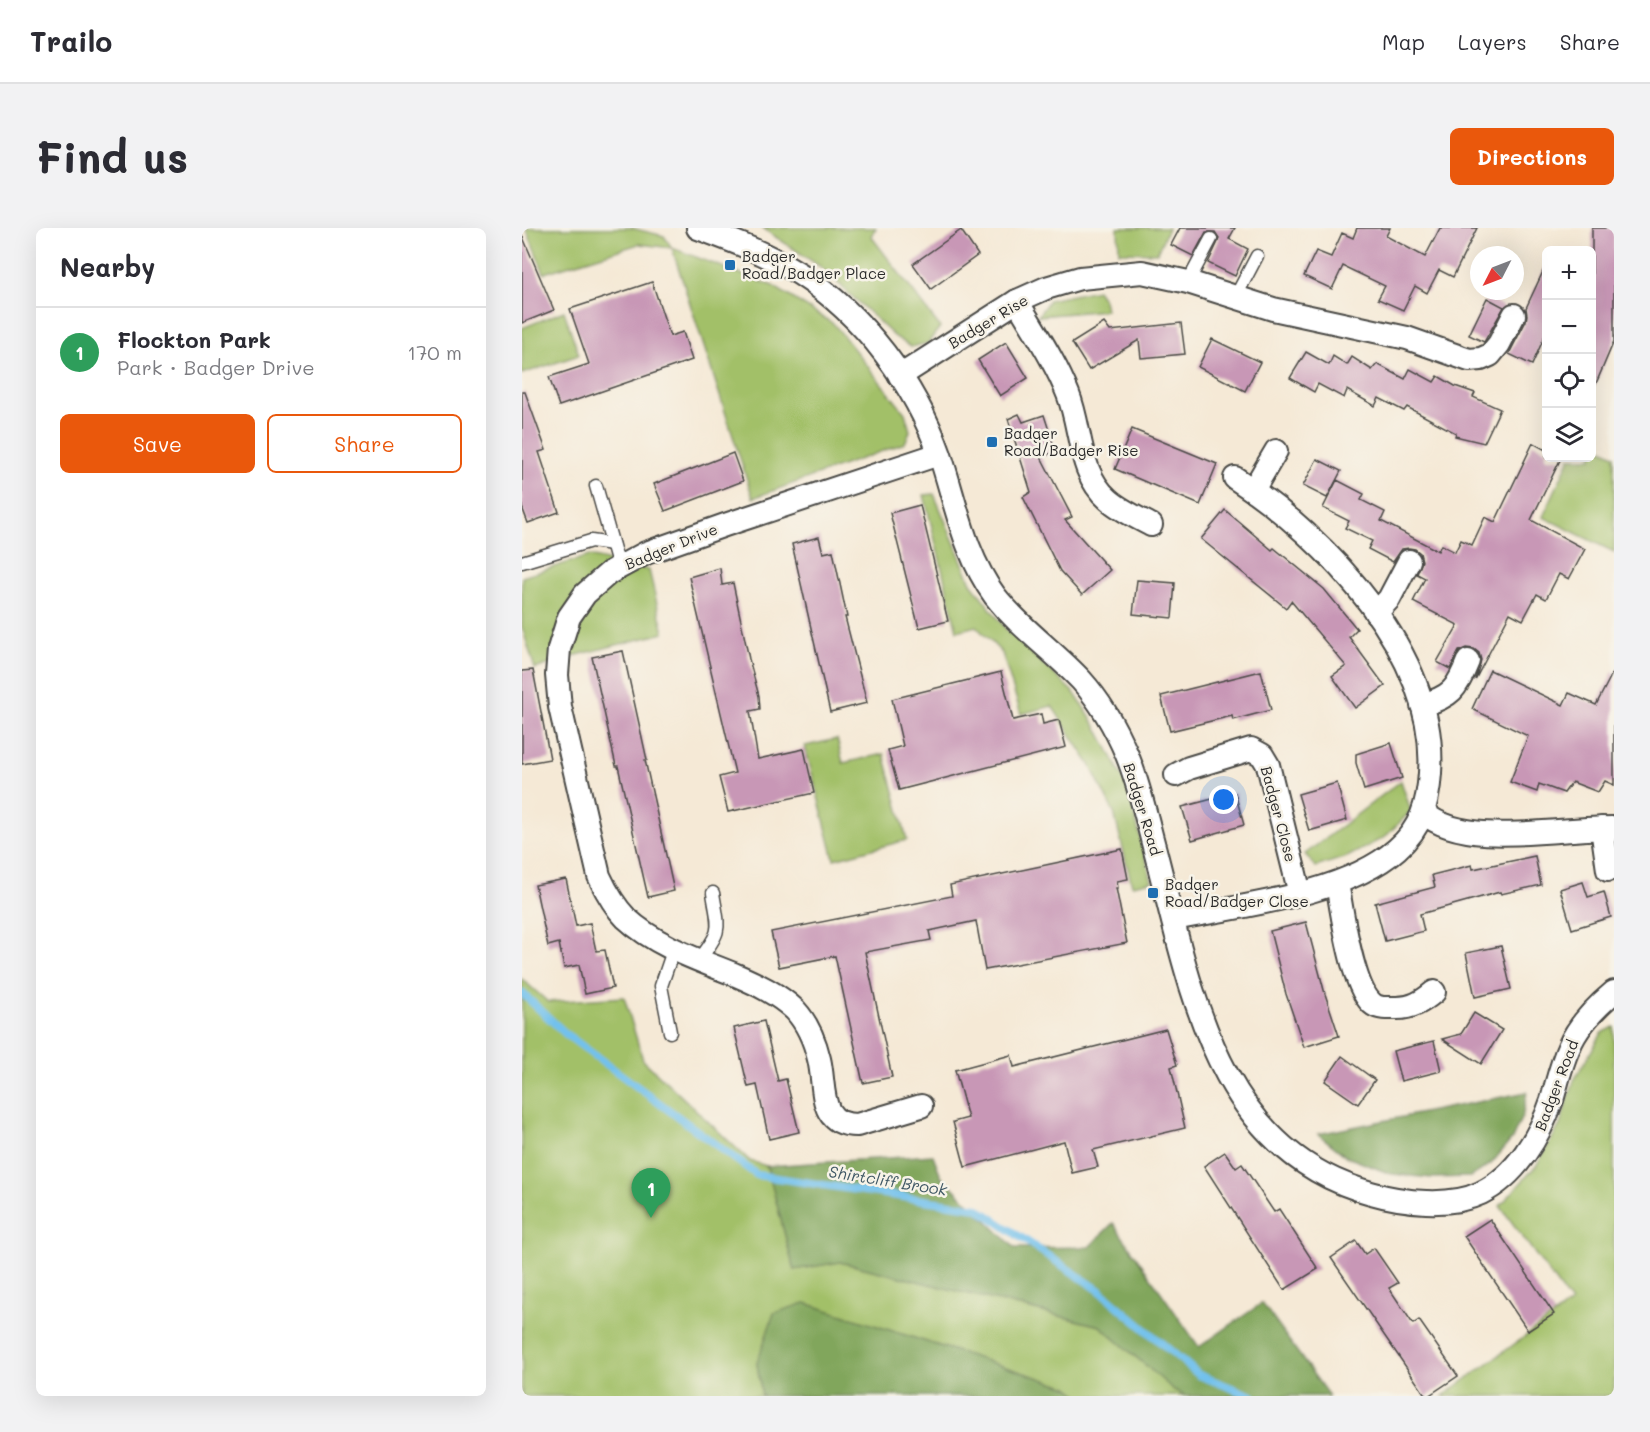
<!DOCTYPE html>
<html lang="en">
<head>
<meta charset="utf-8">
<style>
  body { margin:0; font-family:Mali,sans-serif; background:#f2f2f3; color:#2b2b33 }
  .controls { position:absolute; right:18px; top:18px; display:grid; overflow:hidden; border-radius:9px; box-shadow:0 6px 24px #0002 }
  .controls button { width:54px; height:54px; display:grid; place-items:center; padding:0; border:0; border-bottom:2px solid #e1e1e2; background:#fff; color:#2b2b33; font:30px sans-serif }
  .compass { position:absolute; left:948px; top:18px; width:54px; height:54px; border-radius:50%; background:#fff; box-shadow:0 6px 24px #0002; rotate:228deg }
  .you { position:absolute; left:702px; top:572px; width:21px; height:21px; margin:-15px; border:4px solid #fff; border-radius:50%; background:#1a73e8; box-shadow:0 0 0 9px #1a73e833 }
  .badge { display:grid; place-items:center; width:39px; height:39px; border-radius:50%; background:#ea580c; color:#fff; font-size:20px; font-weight:700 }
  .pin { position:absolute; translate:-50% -50px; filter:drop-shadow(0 2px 3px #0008) }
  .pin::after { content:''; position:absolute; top:32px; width:21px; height:18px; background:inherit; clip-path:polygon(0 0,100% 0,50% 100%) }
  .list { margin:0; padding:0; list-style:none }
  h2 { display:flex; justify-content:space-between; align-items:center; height:78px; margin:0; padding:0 24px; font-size:26px }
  h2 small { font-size:20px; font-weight:400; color:#7c7c81 }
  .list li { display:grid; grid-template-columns:39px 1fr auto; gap:18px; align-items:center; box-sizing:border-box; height:90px; padding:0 24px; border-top:2px solid #e1e1e2 }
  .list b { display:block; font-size:22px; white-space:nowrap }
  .list p { margin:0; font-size:20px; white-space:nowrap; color:#7c7c81 }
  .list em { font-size:20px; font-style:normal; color:#7c7c81 }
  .actions { display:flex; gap:12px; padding:18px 24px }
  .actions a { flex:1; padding:14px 0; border:2px solid #ea580c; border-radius:9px; text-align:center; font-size:21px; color:#ea580c }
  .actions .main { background:#ea580c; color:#fff }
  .icon { flex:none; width:33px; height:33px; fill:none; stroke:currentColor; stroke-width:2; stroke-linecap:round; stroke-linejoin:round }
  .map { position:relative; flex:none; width:1092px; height:1168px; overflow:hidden; border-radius:9px }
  header { display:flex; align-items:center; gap:36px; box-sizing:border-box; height:84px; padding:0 30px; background:#fff; border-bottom:2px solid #e1e1e2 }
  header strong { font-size:28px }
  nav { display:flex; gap:33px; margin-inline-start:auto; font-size:21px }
  .intro { display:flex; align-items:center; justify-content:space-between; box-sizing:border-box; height:144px; padding:0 36px }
  h1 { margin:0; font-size:42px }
  .button { padding:15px 27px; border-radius:9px; background:#ea580c; color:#fff; font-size:21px; font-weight:700 }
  main { display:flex; gap:36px; padding:0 36px }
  aside { flex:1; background:#fff; border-radius:9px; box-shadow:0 6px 24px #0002 }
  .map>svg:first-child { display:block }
  .green { fill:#a2c067; stroke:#667649; stroke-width:1.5 }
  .forest { fill:#81a65c; stroke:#566844; stroke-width:1.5 }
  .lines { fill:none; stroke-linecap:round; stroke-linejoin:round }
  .stream { stroke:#72c1ed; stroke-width:8 }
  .building { fill:#c897b6 }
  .service-casing { stroke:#494845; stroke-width:15 }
  .minor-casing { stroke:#494845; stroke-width:26 }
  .service { stroke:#fff; stroke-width:12 }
  .minor { stroke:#fff; stroke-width:22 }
  .poi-dot { fill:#1f6fb2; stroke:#f7f3e8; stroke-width:2 }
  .labels { text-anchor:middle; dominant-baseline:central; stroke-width:5; stroke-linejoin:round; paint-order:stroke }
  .poi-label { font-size:15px; fill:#2b2b2b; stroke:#f7f3e8; text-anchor:start }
  .street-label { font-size:15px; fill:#2b2b2b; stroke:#f7f3e8 }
  .water-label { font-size:16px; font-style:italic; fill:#405865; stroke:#f7f3e8 }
</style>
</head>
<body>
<header>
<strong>Trailo</strong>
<nav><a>Map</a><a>Layers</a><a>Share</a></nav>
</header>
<div class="intro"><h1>Find us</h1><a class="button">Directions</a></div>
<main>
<aside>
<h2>Nearby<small></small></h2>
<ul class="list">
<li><span class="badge" style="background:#2e9e5b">1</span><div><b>Flockton Park</b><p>Park · Badger Drive</p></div><em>170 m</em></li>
</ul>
<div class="actions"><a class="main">Save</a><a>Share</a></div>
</aside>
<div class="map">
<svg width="1092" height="1168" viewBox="0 0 1092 1168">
  <rect width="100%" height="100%" fill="#f7f3e8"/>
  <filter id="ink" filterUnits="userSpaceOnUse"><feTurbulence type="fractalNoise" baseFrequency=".0167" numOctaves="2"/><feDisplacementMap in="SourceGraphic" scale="12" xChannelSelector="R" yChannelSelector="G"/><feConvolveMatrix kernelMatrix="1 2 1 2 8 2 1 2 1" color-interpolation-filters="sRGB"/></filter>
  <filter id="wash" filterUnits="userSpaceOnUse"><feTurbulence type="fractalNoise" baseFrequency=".008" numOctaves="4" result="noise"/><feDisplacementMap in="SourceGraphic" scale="24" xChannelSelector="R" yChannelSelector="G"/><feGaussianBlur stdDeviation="1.35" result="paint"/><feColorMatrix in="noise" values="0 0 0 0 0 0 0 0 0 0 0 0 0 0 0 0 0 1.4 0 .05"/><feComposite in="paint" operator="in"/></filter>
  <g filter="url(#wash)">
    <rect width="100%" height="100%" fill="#f5e9d6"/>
    <!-- green -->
    <g class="green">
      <path d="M4 0H109L142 8 150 20 251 58 312 96 383 185 388 203 383 215 231 270 150 20 117 16 22 45Z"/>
      <path d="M240 0H354L349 8 418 99 406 115 389 119 372 108 299 39Z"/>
      <path d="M596 0H646L635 25 597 24Z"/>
      <path d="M575 62 582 72 584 82 516 88 527 72Z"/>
      <path d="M42 83 57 127 0 146V100Z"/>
      <path d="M1070 216 1092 227V324L1021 289 1048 230H1070Z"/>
      <path d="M412 266 449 355 484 401 553 466 575 500 604 556 630 653 610 657 592 585 567 535 530 478 499 486 480 425 454 398 435 403 402 267Z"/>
      <path d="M67 328 127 342 142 405 55 427 13 441 0 399V349Z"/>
      <path d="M315 511 321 535 362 526 385 612 312 631 283 518Z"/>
      <path d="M879 553 889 583 863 609 827 628 794 639 783 626Z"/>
      <path d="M0 751 26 774 102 769 121 832 228 933 245 938 272 1042 318 1034 578 1098 652 1162 663 1168H558L546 1159 283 1075 235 1135 240 1168H0Z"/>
      <path d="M1092 799V1168H921L1049 1075 978 978 1014 938 1038 897 1052 852 1080 805Z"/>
    </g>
    <!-- forest -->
    <g class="forest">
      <path d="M1005 864 1001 886 990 911 969 936 949 949 910 950 869 946 825 929 796 906Z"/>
      <path d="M411 927 419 948 493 1020 567 1019 591 995 677 1119 740 1075 807 1168H663L652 1162 578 1098 318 1034 272 1042 245 938Z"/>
      <path d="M283 1075 546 1159 558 1168H240L235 1135 252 1085Z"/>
    </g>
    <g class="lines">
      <!-- stream -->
      <path class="stream" d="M0 765 45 807 235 947 455 980 577 1062 677 1147 730 1168"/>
    </g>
    <g id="blocks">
      <!-- building -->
      <g class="building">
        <path d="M658 0H713L707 11 726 21 713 48 686 35 696 14 697 10 693 4H684L671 28 649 17Z"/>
        <path d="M835 0H868L864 8 903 29 918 0H955L931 49 917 42 905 65 893 58 881 82 856 71 863 58 821 38 810 61 782 48 794 23 809 29 820 5 831 10Z"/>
        <path d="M1070 0H1092V113L1070 165Z"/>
        <path d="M439 2 456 27 409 61 391 36Z"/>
        <path d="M0 7 32 82 0 95Z"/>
        <path d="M1024 37V105L1010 137 987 126 1004 93 1005 87 1004 80Z"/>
        <path d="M130 54 148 108 161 104 170 132 37 178 27 149 67 136 48 81Z"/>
        <path d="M965 70 982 79 962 114 947 107Z"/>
        <path d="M582 95 588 103 659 95 663 126 619 130 617 112 567 142 550 115Z"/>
        <path d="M690 111 738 134 723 163 676 139Z"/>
        <path d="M484 114 506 150 478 168 456 132Z"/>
        <path d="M784 124 807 137 811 128 825 137 830 129 850 142 855 136 883 151 888 141 912 154 916 148 933 158 953 165 951 169 978 181 962 215 933 208 934 205 885 179 882 183 857 170 853 178 825 162 822 170 796 156 792 164 768 150Z"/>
        <path d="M0 164H3L24 222 17 224 37 284 6 295 0 279Z"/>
        <path d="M497 186 501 194 522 187 534 224 519 229 550 289 543 292 588 342 560 367 538 343 501 269 509 264 486 191Z"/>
        <path d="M610 201 695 236 678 277 593 241Z"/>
        <path d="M1011 215 1024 222V230H1039L1009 292 1063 321 1047 351 1037 346 1024 371 1015 366 1001 392 988 385 953 452 959 432 957 425 952 421 944 420 937 423 928 441 915 434 936 397 891 374 903 350 895 346 900 333 898 325 893 321 887 320 880 321 871 334 846 321 850 313 823 300 827 293 801 280 815 252 842 266 839 272 863 284 859 293 916 323 919 317 933 324 939 312 950 317 963 289 973 294Z"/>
        <path d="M211 225 221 253 143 283 132 256Z"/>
        <path d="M795 231 819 243 805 270 781 258Z"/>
        <path d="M398 277 426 393 397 400 368 285Z"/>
        <path d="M703 282 750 322 752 320 802 361 835 401 827 409 863 458 833 480 810 448 824 438 769 373 764 380 679 311Z"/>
        <path d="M297 309 301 325 311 323 325 389H323L345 475 308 484 270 316Z"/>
        <path d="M198 340 200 357 211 355 227 431 237 468 238 481 228 483 236 531 282 521 292 565 206 584 197 549 213 545 167 349Z"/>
        <path d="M615 352 653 355 650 390 611 386Z"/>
        <path d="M101 423 125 532H123L152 663 126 669 96 538H94L70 429Z"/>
        <path d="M11 442 28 531 0 536V443Z"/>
        <path d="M968 442 1041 477 1047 465 1074 477 1092 442V557L1083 553 1076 564 1050 554 1042 565 1017 556 1015 564 988 554 1006 508 950 481Z"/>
        <path d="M739 443 749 482 711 492 710 488 648 503 639 468Z"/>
        <path d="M479 444 491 492 519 486 521 496 537 492 544 519 377 562 366 522 381 518 370 471Z"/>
        <path d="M869 515 880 550 842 562 834 535V526Z"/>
        <path d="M815 555 825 592 787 603 776 566Z"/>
        <path d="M713 565 722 597 670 612 660 579Z"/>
        <path d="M600 621 606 651 595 653 596 660H594L605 715 463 742 454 693 407 703 409 712 343 724 370 849 341 855 313 728 257 739 249 704 430 668 428 657Z"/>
        <path d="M1013 628 1019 657 979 666 978 664 898 686 902 703 863 713 853 675 913 659 910 647 950 637 951 641Z"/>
        <path d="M44 651 54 698 68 695 74 723 83 722 91 760 63 766 57 737 42 740 37 715 26 718 13 657Z"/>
        <path d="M1061 654 1066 669 1082 664 1089 689 1050 701 1038 661Z"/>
        <path d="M784 694 803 766 817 808 782 819 764 766 748 703Z"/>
        <path d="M979 718 989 761 953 769 944 725Z"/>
        <path d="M952 785 980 802 959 836 920 811 939 806Z"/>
        <path d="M242 793 256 853 264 851 277 904 247 911 235 857 226 859 212 800Z"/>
        <path d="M644 801 655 837 649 839 663 900 571 922 576 939 550 945 542 913 443 939 431 894 446 890 433 842 489 827 492 839Z"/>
        <path d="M912 813 919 843 879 853 871 823Z"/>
        <path d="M820 828 853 852 836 876 803 853Z"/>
        <path d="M703 924 714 940 720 936 752 984 757 981 796 1041 762 1062 682 938Z"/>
        <path d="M968 991 1032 1086 1006 1103 942 1008Z"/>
        <path d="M834 1013 843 1026 852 1020 876 1055 867 1060 891 1096 897 1092 936 1148 906 1168H904L809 1030Z"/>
      </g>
    </g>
  </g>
  <g filter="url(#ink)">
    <use href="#blocks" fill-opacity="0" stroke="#494845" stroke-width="1.5"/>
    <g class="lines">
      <!-- service casing -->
      <g class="service-casing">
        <g id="service">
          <path d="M666 54 689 11"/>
          <path d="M714 68 735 28"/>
          <path d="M74 258 97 339"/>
          <path d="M0 334 69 313 90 316"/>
          <path d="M177 732C201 701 197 702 191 665"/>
          <path d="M148 804 139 758 152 720"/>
        </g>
      </g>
      <!-- minor casing -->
      <g class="minor-casing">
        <g id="minor">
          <path d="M176 0C211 13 246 26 278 46 342 87 393 156 418 227 434 275 442 326 473 368 498 400 532 423 559 452 578 473 594 501 605 527 616 554 623 583 630 611 667 748 689 922 849 965 880 974 928 980 959 965 994 948 1018 908 1030 872 1035 855 1039 836 1047 819 1056 797 1074 779 1092 764"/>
          <path d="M495 73C513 104 533 133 546 166 560 201 556 245 586 271 598 282 614 289 629 297"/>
          <path d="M378 148 495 73 524 60 558 50 620 44 666 54 751 81 885 110 947 132 959 131 968 127 977 116 992 87"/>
          <path d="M731 262 754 223"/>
          <path d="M854 385 867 371 887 333"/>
          <path d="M900 477C929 469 935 461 946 433"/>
          <path d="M654 547 667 540 729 521 740 527 746 537 778 666"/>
          <path d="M902 585C943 621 1040 599 1092 600"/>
          <path d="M1080 600 1086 642"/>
          <path d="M815 655C820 682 830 762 852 777 858 781 868 780 875 780 890 780 900 774 912 764"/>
          <path d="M651 691C718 678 823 667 875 621 899 600 906 576 908 545 916 427 805 310 713 250"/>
          <path d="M399 878 335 897C295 897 304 859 297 831 293 814 285 795 273 782 256 766 235 756 214 747 177 732 134 718 104 690 92 678 84 663 77 648L38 479 35 447 37 421 47 389 63 366 87 345 124 325 203 297 417 226"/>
        </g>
      </g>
      <!-- service -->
      <use href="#service" class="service"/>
      <!-- minor -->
      <use href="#minor" class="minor"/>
    </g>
  </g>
  <!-- markers -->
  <g class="poi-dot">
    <rect x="202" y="31" width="12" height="12" rx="3"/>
    <rect x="464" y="208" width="12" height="12" rx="3"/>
    <rect x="625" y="659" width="12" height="12" rx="3"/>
  </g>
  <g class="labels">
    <!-- poi labels -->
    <g class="poi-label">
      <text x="220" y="28">Badger<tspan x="220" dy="17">Road/Badger Place</tspan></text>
      <text x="482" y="205">Badger<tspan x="482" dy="17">Road/Badger Rise</tspan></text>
      <text x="643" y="656">Badger<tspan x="643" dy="17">Road/Badger Close</tspan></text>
    </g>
    <!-- street labels -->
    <g class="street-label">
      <text transform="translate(466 93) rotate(-31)">Badger Rise</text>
      <text transform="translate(149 318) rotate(-22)">Badger Drive</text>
      <text transform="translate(621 581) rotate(73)">Badger Road</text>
      <text transform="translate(757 586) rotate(75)">Badger Close</text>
      <text transform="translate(1034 857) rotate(-69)">Badger Road</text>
    </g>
    <!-- water labels -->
    <g class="water-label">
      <text transform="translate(366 952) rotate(9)">Shirtcliff Brook</text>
    </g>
  </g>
</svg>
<div class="controls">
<button>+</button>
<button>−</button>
<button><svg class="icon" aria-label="locate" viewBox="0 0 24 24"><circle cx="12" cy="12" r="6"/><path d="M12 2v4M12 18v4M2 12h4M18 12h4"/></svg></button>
<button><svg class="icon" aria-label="layers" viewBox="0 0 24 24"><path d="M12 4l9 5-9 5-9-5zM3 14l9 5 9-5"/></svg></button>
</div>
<svg class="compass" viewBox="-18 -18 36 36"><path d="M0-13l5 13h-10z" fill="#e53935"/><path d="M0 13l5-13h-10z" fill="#7c7c81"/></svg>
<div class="you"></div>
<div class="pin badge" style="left:129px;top:990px;background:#2e9e5b">1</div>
</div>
</main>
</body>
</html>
